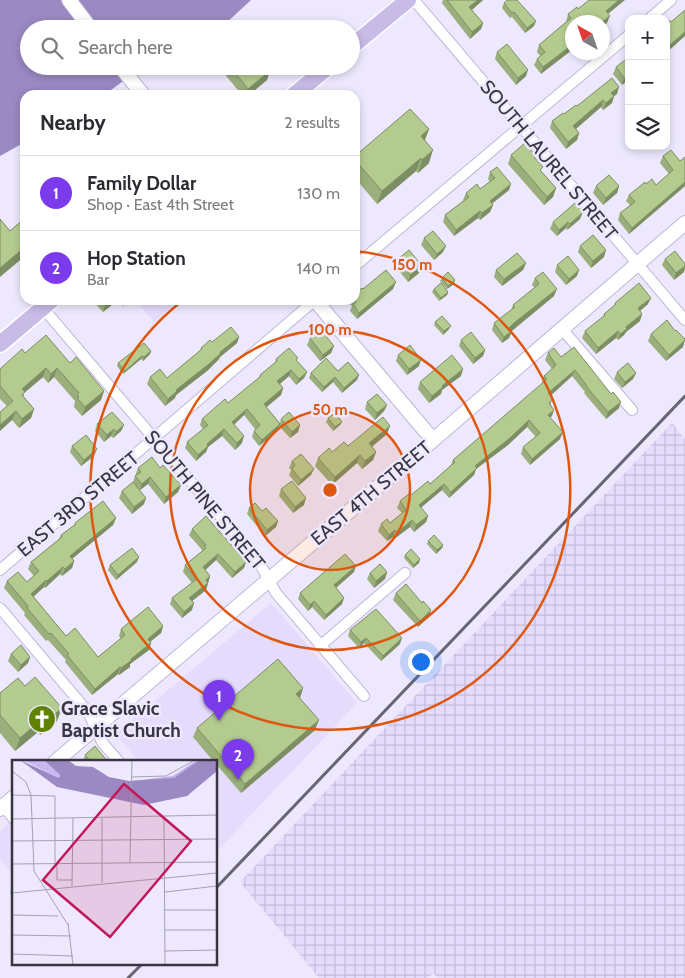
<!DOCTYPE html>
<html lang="en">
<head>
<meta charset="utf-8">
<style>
  body { margin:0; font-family:Cabin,sans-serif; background:#f2f2f3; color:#2b2b33 }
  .controls { position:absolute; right:15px; top:15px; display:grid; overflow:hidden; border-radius:10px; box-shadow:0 2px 8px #0003 }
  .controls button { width:45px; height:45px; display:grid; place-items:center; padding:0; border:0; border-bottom:1px solid #e1e1e2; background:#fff; color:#2b2b33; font:25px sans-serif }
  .compass { position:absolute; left:565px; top:15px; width:45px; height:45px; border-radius:50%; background:#fff; box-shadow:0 2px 8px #0003; rotate:320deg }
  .you { position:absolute; left:420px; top:661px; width:18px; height:18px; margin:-12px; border:4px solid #fff; border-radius:50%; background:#1a73e8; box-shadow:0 0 0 8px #1a73e833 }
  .badge { display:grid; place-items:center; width:32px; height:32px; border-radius:50%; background:#7c3aed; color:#fff; font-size:16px; font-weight:700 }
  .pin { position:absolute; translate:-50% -41px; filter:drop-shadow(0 1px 2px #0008) }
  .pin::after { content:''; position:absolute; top:26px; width:18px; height:15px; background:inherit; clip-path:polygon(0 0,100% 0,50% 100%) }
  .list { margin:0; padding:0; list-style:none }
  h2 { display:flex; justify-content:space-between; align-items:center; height:65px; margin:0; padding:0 20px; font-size:21px }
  h2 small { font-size:16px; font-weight:400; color:#7c7c81 }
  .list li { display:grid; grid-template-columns:32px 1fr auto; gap:15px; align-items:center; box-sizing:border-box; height:75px; padding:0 20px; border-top:1px solid #e1e1e2 }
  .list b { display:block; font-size:19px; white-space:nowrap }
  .list p { margin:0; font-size:16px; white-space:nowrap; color:#7c7c81 }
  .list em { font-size:16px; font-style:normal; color:#7c7c81 }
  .icon { flex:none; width:28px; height:28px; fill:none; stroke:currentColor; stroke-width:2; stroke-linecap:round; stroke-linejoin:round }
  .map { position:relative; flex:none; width:685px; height:978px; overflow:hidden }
  .search { position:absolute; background:#fff; box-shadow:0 2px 8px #0003; left:20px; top:20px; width:340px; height:55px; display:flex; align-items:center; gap:12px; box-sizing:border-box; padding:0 18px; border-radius:28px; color:#7c7c81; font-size:19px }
  .panel { position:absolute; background:#fff; box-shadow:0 2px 8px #0003; left:20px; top:90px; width:340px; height:215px; border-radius:15px }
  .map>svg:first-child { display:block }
  .built { fill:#e4dbfd }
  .industrial { fill:url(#industrial-grid) }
  .water { fill:#9a89c3 }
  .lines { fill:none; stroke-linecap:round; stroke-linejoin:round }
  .minor-casing { stroke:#c1b7d9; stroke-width:12 }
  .tertiary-casing { stroke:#c1b7d9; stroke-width:16 }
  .primary-casing { stroke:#fff; stroke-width:19 }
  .minor { stroke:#fff; stroke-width:10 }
  .tertiary { stroke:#fff; stroke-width:14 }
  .primary { stroke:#c8bbe6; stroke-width:16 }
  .rail { stroke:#686473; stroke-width:3 }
  .wall { fill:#9aaf7b }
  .shaded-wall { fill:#7d8e64 }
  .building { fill:#b3cb8f; stroke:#7d8e64 }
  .ring { fill:none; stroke:#df570f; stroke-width:2.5 }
  .labels { text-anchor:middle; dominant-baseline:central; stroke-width:5; stroke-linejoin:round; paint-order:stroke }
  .street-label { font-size:19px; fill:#383441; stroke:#ede8fd }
  .poi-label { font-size:19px; font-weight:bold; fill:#383441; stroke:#ede8fd; text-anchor:start }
  .inset-road { fill:none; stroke:#a5a0b2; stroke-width:1 }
  .view { fill:#c2185b; fill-opacity:0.15; stroke:#c2185b; stroke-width:2.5 }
  .inset-edge { fill:none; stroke:#383441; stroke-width:2.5 }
  .centre { fill:#df570f; stroke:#ede8fd; stroke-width:2.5 }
  .ring-label { font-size:15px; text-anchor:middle; font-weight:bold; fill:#df570f; stroke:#ede8fd; stroke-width:5; stroke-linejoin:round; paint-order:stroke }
</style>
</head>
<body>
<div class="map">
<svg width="685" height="978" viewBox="0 0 685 978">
  <defs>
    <pattern id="industrial-grid" width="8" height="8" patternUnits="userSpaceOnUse" patternTransform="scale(1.25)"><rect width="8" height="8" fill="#e4dbfd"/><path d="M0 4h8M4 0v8" fill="none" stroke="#c4bdda"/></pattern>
  </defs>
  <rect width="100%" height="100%" fill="#ede8fd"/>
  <!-- built -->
  <g class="built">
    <path d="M135 300H180L154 322Z"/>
    <path d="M271 603 357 703 216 852V762H139L116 734Z"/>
    <path d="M10 822 14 826V875L0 859V831Z"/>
  </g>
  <!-- industrial -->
  <path class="industrial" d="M672 423 685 439V978H438L433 973 428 978H319L240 882Z"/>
  <!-- water -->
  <path class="water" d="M0 0H251L224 25 216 29H29V66H144L104 95H25V142L0 156Z"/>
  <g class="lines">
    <!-- minor casing -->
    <g class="minor-casing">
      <g id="minor">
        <path d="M414 0 685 320"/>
        <path d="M649 19 671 0"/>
        <path d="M355 266 629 35"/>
        <path d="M43 308 259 562 276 593 364 696"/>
        <path d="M562 329 632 410"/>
        <path d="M0 570 315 300"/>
        <path d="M0 608 88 712 102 742 119 762"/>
        <path d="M320 646 405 573"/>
        <path d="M3 806 14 819"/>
      </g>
    </g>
    <!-- tertiary casing -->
    <g class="tertiary-casing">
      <g id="tertiary">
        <path d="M69 0 91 29"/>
        <path d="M120 66 143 95"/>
        <path d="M315 300 433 440"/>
        <path d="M55 762 433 440 685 223"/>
        <path d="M0 809 14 797"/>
      </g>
    </g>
    <!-- primary casing -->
    <g class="primary-casing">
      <g id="primary">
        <path d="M351 47 408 0"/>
        <path d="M294 95 329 66"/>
        <path d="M0 344 52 300"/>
      </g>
    </g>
    <!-- minor -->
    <use href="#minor" class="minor"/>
    <!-- tertiary -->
    <use href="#tertiary" class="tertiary"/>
    <!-- primary -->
    <use href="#primary" class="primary"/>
    <!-- rail -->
    <g class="rail">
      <path d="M216 888 685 396"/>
      <path d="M128 978 142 964"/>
    </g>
  </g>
  <!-- wall -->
  <g class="wall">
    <path d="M443 0H483L472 10 483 23 481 29 470 39 442 3Z"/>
    <path d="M504 3 534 26 525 33 512 17 510 18 502 8Z"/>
    <path d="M685 10V36L668 51 666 49V23L671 22Z"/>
    <path d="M568 14H608L607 23 572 22 541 74 534 65 537 59 540 56 537 52 539 45 566 22Z"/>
    <path d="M497 52 526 76 516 85 495 59Z"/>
    <path d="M224 66H267V80L249 95H242L222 71Z"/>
    <path d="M616 67 629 79 622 85 613 74Z"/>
    <path d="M617 94 614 96 612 103 603 110 601 107 576 129 579 133 577 140 566 149 550 128 552 121 577 106Z"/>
    <path d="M429 129 425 140 429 163 418 173 416 171 377 204 355 178V156Z"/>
    <path d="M511 155 535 158 542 172 556 188 553 197 544 205 508 164Z"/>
    <path d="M663 156 680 161 685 157V186L629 234 618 220 620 213 630 205 626 201 629 195 646 184 656 185 669 174 660 163Z"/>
    <path d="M490 172 509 190 492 204 493 205 490 212 480 220 478 218 454 236 443 222 445 215 464 200H463L466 193 480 189 490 182 488 179Z"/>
    <path d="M596 186H619L617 193 603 205 593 193Z"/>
    <path d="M580 219 567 230 566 228 557 236 550 229 553 222Z"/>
    <path d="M424 238 443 252 434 260 421 245Z"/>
    <path d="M580 246 604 257 591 268 578 252Z"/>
    <path d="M398 259 422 266 419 273 408 282 395 266Z"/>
    <path d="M665 259 685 268 684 272 674 280 662 265Z"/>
    <path d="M526 263 523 270 502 286 494 277 496 270Z"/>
    <path d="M557 265 577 276 566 285 555 272Z"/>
    <path d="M442 278 454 284 447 289 440 281Z"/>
    <path d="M535 278 554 296 512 330 509 338 502 343 492 330 494 323 511 310 513 305 535 288 532 285Z"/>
    <path d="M393 289 357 319 350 311 352 306 349 303 351 300H355Z"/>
    <path d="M434 289 448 292 447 295 439 301 432 292Z"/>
    <path d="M92 300H118L103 312Z"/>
    <path d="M118 300H130L123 306Z"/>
    <path d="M615 303 648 304 640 311 642 314 640 321 626 332 624 335 618 340 616 338 596 354 582 338 585 331 603 317 604 314 614 306Z"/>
    <path d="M435 322 449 329 443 335 434 325Z"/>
    <path d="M675 331 683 347 666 361 648 341 651 334Z"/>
    <path d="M239 337 237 343 220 357 219 359 207 371 176 395 175 398 165 406 147 384 150 377 167 378 200 351 201 348 212 342Z"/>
    <path d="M310 338 334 346 331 353 320 361 307 345Z"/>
    <path d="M461 340 485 350 483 356 473 364 459 346Z"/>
    <path d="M151 351 150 354 143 361 141 359 123 374 117 366 118 363Z"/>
    <path d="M25 353 70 363 104 391 101 400 82 416 74 407 75 401 54 377 48 383 43 377 24 393 23 396 34 409 31 418 19 428 12 420 7 406 0 399V369Z"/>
    <path d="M548 353 561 357 619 408 606 419 584 393 585 392 572 376 550 396 552 416 550 417 560 439 530 465 521 454 523 447 536 437 527 427 508 445 476 469 474 475 449 498 442 490 421 507 428 516 426 522 414 532 410 527 394 539 393 537 387 541 378 531 381 524 390 523 402 513 397 508 400 501 430 484 451 465 453 460 543 383 542 382 544 376 552 369 545 360Z"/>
    <path d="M398 355 419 366 407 375 396 361Z"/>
    <path d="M276 359 297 361 307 372 304 378 296 385 289 376 280 384 283 388 281 395 266 407 280 423 281 419 300 425 298 432 290 438 279 426 278 430 259 446 252 437 254 431 255 429 244 415 234 425 242 443 235 450 222 436 208 447 206 452 196 461 185 448 187 442 203 429 200 425 202 419 228 403 259 378 260 375 275 363Z"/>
    <path d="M338 371 357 380 342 393 333 382 322 392 309 378 311 373Z"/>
    <path d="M617 372 636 373 633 379 622 388 614 379Z"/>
    <path d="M461 376 442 390 441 394 429 403 418 389 420 382Z"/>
    <path d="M367 402 387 405 384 411 375 420 365 409Z"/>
    <path d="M328 418 342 422 340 425 333 431 326 422Z"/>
    <path d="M97 424 124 425 121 431 113 438 111 436 104 442 95 431Z"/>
    <path d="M387 434 372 447 376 452 373 460 362 469 357 463 332 485 315 466 318 458 348 446Z"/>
    <path d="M72 446 94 456 81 466 70 452Z"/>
    <path d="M292 461 311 475 298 486 289 475 291 470 289 468Z"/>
    <path d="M138 468H160L181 485 178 492 164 504 148 484 140 490 144 504 132 514 119 498 122 491 133 482Z"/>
    <path d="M281 489 304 505 293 513 279 496Z"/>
    <path d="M249 508 262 511 278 521 276 527 265 536 247 514Z"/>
    <path d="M116 518 113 525 72 559 74 561 72 568 62 576 60 574 45 588 44 587 33 596 66 636 98 657 121 639 119 636 121 629 163 626 161 633 150 642 151 643 149 650 130 664V667L119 675 118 674 92 695 65 662 66 660 48 640 46 641 24 615 25 613 4 588 7 581 27 582 34 576 28 569 31 562 59 539 61 535 74 525 75 523Z"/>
    <path d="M192 529 246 562 244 568 232 578 216 560 205 570 210 576 206 590 192 601V610L182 618 170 604 172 598 192 583 183 572 185 565 203 551 189 535Z"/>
    <path d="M428 541 443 545 442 548 436 554 427 544Z"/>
    <path d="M405 555 419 563 413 568 404 558Z"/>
    <path d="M119 558 137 562 116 580 108 570 110 565Z"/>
    <path d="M354 572 336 588 342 604 324 620 312 607 308 611 298 599 300 593Z"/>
    <path d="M387 572 385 579 374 588 367 579 370 573Z"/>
    <path d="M396 593 429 617 418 627 393 600Z"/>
    <path d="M350 630 400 644 381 661 364 643 359 648 348 636Z"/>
    <path d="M11 654 30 657 28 663 18 672 8 661Z"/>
    <path d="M25 686 57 721 40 735 38 732 15 751 0 733V693Z"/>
    <path d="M303 688 300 698 315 730 241 793 216 764V762H214L193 737 197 728Z"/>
    <path d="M85 755 108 762H83Z"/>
    <path d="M14 886V898L10 893 13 887Z"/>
  </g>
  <!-- shaded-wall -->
  <g class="shaded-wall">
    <path d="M478 0H483L467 14 469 7Z"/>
    <path d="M619 0H625L603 18 606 11Z"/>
    <path d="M610 16 607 23 602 27V22Z"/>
    <path d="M595 17 593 22H588Z"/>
    <path d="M536 21 534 26 525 33 527 28Z"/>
    <path d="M483 23 481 29 470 39 472 32Z"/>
    <path d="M685 32V36L668 51 670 45Z"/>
    <path d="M572 45V50L541 74 543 67Z"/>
    <path d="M528 70 526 76 516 85 518 78Z"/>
    <path d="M270 71 267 80 249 95H246L248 89Z"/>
    <path d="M629 74V79L622 85 624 78Z"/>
    <path d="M619 87 617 94 609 100 611 93Z"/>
    <path d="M614 96 612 103 603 110 606 103Z"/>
    <path d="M603 100 601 107 571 133 573 126Z"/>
    <path d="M429 129 424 142 421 136Z"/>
    <path d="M579 133 577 140 566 149 568 142Z"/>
    <path d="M433 150 429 163 418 173 422 160Z"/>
    <path d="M421 158 416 171 377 204 382 191Z"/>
    <path d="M685 182V186L629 234 632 228Z"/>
    <path d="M511 184 509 190 487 207 490 201Z"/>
    <path d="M619 186 617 193 603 205 606 198Z"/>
    <path d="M556 188 553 197 544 205 547 197Z"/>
    <path d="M493 205 490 212 480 220 482 213Z"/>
    <path d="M480 211 478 218 454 236 456 230Z"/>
    <path d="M583 212 580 219 567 230 570 224Z"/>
    <path d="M568 222 566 228 557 236 559 230Z"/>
    <path d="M446 246 443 252 434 260 437 254Z"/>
    <path d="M25 247V256L0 277V268Z"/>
    <path d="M606 250 604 257 591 268 593 261Z"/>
    <path d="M526 263 523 270 502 286 504 279Z"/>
    <path d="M422 266 419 273 408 282 410 275Z"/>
    <path d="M685 266 684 272 674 280 676 273Z"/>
    <path d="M579 270 577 276 566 285 569 279Z"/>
    <path d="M455 280 454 284 447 289 448 286Z"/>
    <path d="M396 282 393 289 357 319 359 313Z"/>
    <path d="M557 289 554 296 507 335 509 328 514 323Z"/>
    <path d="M448 292 447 295 439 301 441 298Z"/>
    <path d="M651 298 648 304 635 315 638 308Z"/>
    <path d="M109 300H118L103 312 106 303Z"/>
    <path d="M125 300H130L123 306Z"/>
    <path d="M642 314 640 321 626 332 624 335 618 340 620 334 626 327Z"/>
    <path d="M451 326 449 329 443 335 444 331Z"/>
    <path d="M512 331 509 338 502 343 504 337Z"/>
    <path d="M618 331 616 338 596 354 598 348Z"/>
    <path d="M239 337 237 343 220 357 219 359 207 371 176 395 175 398 165 406 168 399 176 390Z"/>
    <path d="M685 340 683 347 666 361 669 355Z"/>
    <path d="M334 346 331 353 320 361 323 355Z"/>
    <path d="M485 350 483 356 473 364 475 358Z"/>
    <path d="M151 351 150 354 143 361 144 357Z"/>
    <path d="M142 356 141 359 123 374 125 371Z"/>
    <path d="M421 360 419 366 407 375 409 369Z"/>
    <path d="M46 368 43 377 24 393 22 401V389Z"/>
    <path d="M57 368 54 377 48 383 51 374Z"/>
    <path d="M463 369 461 376 442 390 441 394 429 403 432 396 442 386Z"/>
    <path d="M291 370 289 376 275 388 277 381Z"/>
    <path d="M575 370 572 376 546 400 548 393Z"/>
    <path d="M307 372 304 378 296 385 299 379Z"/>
    <path d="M636 373 633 379 622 388 625 382Z"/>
    <path d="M359 375 357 380 342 393 344 388Z"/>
    <path d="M335 377 333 382 322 392 324 387Z"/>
    <path d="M283 388 281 395 262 411 264 404Z"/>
    <path d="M104 391 101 400 82 416 85 407Z"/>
    <path d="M621 402 619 408 606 419 608 412Z"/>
    <path d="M387 405 384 411 375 420 377 413Z"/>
    <path d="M34 409 31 418 19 428 22 419Z"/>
    <path d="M247 409 244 415 229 429 232 422Z"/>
    <path d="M554 410 552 416 546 421 548 415Z"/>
    <path d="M16 411 12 420 0 431V425Z"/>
    <path d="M529 420 527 427 508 445 476 469 474 475 449 498 451 492 475 466Z"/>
    <path d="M342 422 340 425 333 431 335 427Z"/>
    <path d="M280 424 278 430 259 446 262 440Z"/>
    <path d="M124 425 121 431 113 438 116 432Z"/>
    <path d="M300 425 298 432 290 438 292 432Z"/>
    <path d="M390 426 387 434 366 451 369 443Z"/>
    <path d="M114 429 111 436 104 442 107 435Z"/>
    <path d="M224 429 222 436 208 447 206 452 196 461 198 455 207 444Z"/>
    <path d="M563 432 560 439 530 465 532 459Z"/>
    <path d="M244 436 242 443 235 450 237 443Z"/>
    <path d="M97 449 94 456 81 466 84 460Z"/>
    <path d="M376 452 373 460 362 469 365 461Z"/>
    <path d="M360 455 357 463 332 485 335 477Z"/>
    <path d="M314 469 311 475 298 486 301 480Z"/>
    <path d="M150 477 148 484 140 490 142 484Z"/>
    <path d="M444 484 442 490 417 511 419 505Z"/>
    <path d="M181 485 178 492 164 504 166 497Z"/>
    <path d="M146 498 144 504 132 514 134 507Z"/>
    <path d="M306 498 304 505 293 513 295 507Z"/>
    <path d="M428 516 426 522 414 532 416 525Z"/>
    <path d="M116 518 113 525 67 563 70 556Z"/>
    <path d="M412 520 410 527 394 539 397 533Z"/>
    <path d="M278 521 276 527 265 536 267 530Z"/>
    <path d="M395 530 393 537 387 541 389 535Z"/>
    <path d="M443 545 442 548 436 554 437 550Z"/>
    <path d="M218 554 216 560 201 574 203 567Z"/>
    <path d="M139 557 137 562 116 580 118 575Z"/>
    <path d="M420 559 419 563 413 568 414 565Z"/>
    <path d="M74 561 72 568 62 576 65 569Z"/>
    <path d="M246 562 244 568 232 578 235 572Z"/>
    <path d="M356 566 354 572 332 591 334 585Z"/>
    <path d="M63 567 60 574 45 588 47 581Z"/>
    <path d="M387 572 385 579 374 588 376 581Z"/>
    <path d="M210 576 208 583 206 580Z"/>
    <path d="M46 580 44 587 29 601 31 594Z"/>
    <path d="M208 583 206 590 187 605 189 598Z"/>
    <path d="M344 598 342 604 324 620 326 615Z"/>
    <path d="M314 601 312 607 308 611 310 605Z"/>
    <path d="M194 603 192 610 182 618 184 612Z"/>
    <path d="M431 610 429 617 418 627 420 621Z"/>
    <path d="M163 626 161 633 145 646 148 639Z"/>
    <path d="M366 638 364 643 359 648 361 642Z"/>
    <path d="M402 638 400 644 381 661 383 656Z"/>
    <path d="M151 643 149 650 130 664V667L119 675 121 668 131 659Z"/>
    <path d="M30 657 28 663 18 672 21 665Z"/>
    <path d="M120 667 118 674 92 695 95 689Z"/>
    <path d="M303 688 300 698 296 694Z"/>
    <path d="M62 708 57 721 40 735 45 722Z"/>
    <path d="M42 719 38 732 15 751 20 738Z"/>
    <path d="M319 720 315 730 241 793 245 784Z"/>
  </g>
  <!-- building -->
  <g class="building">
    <path d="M447 0H478L469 7 483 23 472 32Z"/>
    <path d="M507 0H517L536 21 527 28 514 12 512 13 504 3Z"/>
    <path d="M589 0H619L606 11 610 16 602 22H599L595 17 588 22H572V45L543 67 537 59 545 52 539 45 571 18 568 14 577 7 578 9Z"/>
    <path d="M685 10V32L670 45 666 40V23L669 20 671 22Z"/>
    <path d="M507 44 528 70 518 78 497 52Z"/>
    <path d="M629 57V74L624 78 616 67Z"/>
    <path d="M230 66H267L270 71 248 89Z"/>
    <path d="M612 78 619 87 611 93 614 96 606 103 603 100 573 126 579 133 568 142 552 121 563 113 564 114 576 105 577 106Z"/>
    <path d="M410 109 429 129 421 136 433 150 422 160 421 158 382 191 355 160V156Z"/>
    <path d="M525 143 536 156 534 157 543 167 540 170 556 188 547 197 511 155Z"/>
    <path d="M671 150 680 161 685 157V182L632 228 620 213 635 202 629 195 645 182 646 184 652 179 656 185 673 170 663 156Z"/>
    <path d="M497 167 511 184 490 201 493 205 482 213 480 211 456 230 445 215 469 197 466 193 477 184 480 189 495 178 490 172Z"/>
    <path d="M609 175 619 186 606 198 596 186Z"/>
    <path d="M575 203 583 212 570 224 568 222 559 230 553 222Z"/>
    <path d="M25 218V247L0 268V219L10 231Z"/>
    <path d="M433 231 446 246 437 254 424 238Z"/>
    <path d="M593 235 606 250 593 261 580 246Z"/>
    <path d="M409 250 422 266 410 275 398 259Z"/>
    <path d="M675 251 685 264V266L676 273 665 259Z"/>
    <path d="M517 253 526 263 504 279 496 270Z"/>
    <path d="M568 256 579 270 569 279 557 265Z"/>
    <path d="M386 270 396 282 359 313 353 304 356 302 355 300V294L362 288 363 289Z"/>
    <path d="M448 272 455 280 448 286 442 278Z"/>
    <path d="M543 272 557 289 514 323 509 328 512 331 504 337 494 323 515 307 513 305 539 284 535 278Z"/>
    <path d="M441 283 448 292 441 298 434 289Z"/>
    <path d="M639 283 651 298 638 308 642 314 626 327 627 329 620 334 618 331 598 348 585 331 605 315 604 314 616 304 615 303Z"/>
    <path d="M442 316 451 326 444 331 435 322Z"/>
    <path d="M667 320 675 331 676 330 685 339V340L669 355 651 334Z"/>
    <path d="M231 327 239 337 220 352 221 353 209 364 176 390 177 391 168 399 150 377 160 369 167 378 202 349 201 348 210 340 212 342Z"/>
    <path d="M320 329 334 346 323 355 310 338Z"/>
    <path d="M471 332 485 350 475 358 461 340Z"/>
    <path d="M46 335 70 363 76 357 104 391 85 407 77 398 79 397 77 395 79 393 57 368 51 374 46 368 22 389 25 392 22 395 34 409 22 419 16 411 0 425V412L13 401 0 386V369L22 349 25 353Z"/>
    <path d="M144 343 151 351 144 357 142 356 125 371 118 363Z"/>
    <path d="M410 345 421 360 409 369 398 355Z"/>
    <path d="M574 347 611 394 613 392 621 402 608 412 586 386H587L575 370 548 393 554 399 549 403 554 410 548 415 563 432 532 459 523 447 540 433 529 420 510 438 475 466 477 468 451 492 444 484 419 505 428 516 416 525 412 520 397 533 395 530 389 535 381 524 387 519 390 523 406 510 400 501 410 493 411 495 428 481 430 484 455 462 453 460 547 379 544 376 556 365 548 353 554 348 561 357Z"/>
    <path d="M289 348 298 358 296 360 307 372 299 379 291 370 277 381 283 388 264 404 280 424 262 440 254 431 260 425 247 409 232 422 244 436 237 443 224 429 207 444 208 446 198 455 187 442 208 425 202 419 225 399 228 403 261 376 260 375 277 361 276 359Z"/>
    <path d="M452 355 463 369 442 386 443 387 432 396 420 382Z"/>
    <path d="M326 358 338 371 348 362 359 375 344 388 335 377 324 387 311 373Z"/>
    <path d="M628 363 636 373 625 382 617 372Z"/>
    <path d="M377 394 387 405 377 413 367 402Z"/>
    <path d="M112 412 124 425 116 432 114 429 107 435 97 424Z"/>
    <path d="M289 412 300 425 292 432 281 419Z"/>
    <path d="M335 413 342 422 335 427 328 418Z"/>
    <path d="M383 417 390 426 369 443 376 452 365 461 360 455 335 477 318 458 329 448 332 452 344 442 348 446Z"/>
    <path d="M86 435 97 449 84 460 72 446Z"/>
    <path d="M301 454 314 469 301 480 292 469 295 465 292 461Z"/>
    <path d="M152 457 160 468 163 465 181 485 166 497 150 477 142 484 135 476 141 472 138 468Z"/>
    <path d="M292 481 306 498 295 507 281 489Z"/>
    <path d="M133 482 146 498 134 507 122 491Z"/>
    <path d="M103 501 116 518 70 556 74 561 65 569 63 567 47 581 46 580 31 594 66 636 75 628 98 657 125 635 121 629 148 607 163 626 148 639 151 643 131 659 132 660 121 668 120 667 95 689 67 655 69 654 51 633 49 634 27 608 28 606 7 581 18 572 27 582 39 571 31 562 62 537 61 535 76 524 75 523Z"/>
    <path d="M255 503 262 511 266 508 278 521 267 530 249 508Z"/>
    <path d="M206 516 246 562 235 572 218 554 203 567 210 576 206 580 208 583 189 598 194 603 184 612 172 598 197 579 185 565 206 548 204 546 206 545 192 529Z"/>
    <path d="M434 535 443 545 437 550 428 541Z"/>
    <path d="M132 548 139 557 118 575 110 565Z"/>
    <path d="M411 549 420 559 414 565 405 555Z"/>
    <path d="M345 554 356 566 334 585 344 598 326 615 314 601 310 605 300 593Z"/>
    <path d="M380 564 387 572 376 581 370 573Z"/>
    <path d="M406 584 422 603 423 601 431 610 420 621 396 593Z"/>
    <path d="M376 609 402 638 383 656 366 638 361 642 350 630Z"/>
    <path d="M21 645 30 657 21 665 11 654Z"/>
    <path d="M278 659 303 688 296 694 319 720 245 784 197 728Z"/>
    <path d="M35 677 62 708 45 722 42 719 20 738 0 715V693L18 678 25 686Z"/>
    <path d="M95 746 108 762H91L85 755Z"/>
  </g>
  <!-- distance rings -->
  <circle cx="330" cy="490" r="80" fill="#df570f" fill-opacity=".12"/>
  <g class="ring">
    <circle cx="330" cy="490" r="80"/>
    <circle cx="330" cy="490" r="160"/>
    <path d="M355 251A240 240 0 1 1 182 301"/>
  </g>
  <!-- icons -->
  <defs>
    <g id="church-disc" transform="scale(1.4375)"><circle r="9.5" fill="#5f8300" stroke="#ede8fd"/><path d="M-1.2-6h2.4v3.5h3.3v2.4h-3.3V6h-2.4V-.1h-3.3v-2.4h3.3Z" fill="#fff"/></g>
  </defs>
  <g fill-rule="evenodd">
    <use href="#church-disc" x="42" y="719"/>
  </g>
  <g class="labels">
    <!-- street labels -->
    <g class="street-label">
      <text transform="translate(549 160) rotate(50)">SOUTH LAUREL STREET</text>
      <text transform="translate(371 493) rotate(-40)">EAST 4TH STREET</text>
      <text transform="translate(205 500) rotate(50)">SOUTH PINE STREET</text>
      <text transform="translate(78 504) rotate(-40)">EAST 3RD STREET</text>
    </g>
    <!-- poi labels -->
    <g class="poi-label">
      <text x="61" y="708">Grace Slavic<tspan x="61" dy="22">Baptist Church</tspan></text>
    </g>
  </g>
  <!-- overview -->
  <g transform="translate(12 760)">
    <rect width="205" height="205" fill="#ede8fd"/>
    <path d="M185 0H188L184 5 162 18 139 22 120 21 161 16Z" fill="#bfade9"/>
    <path d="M11 0H32L48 15 47 18Z" fill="#c8b7f1"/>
    <path d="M8 0 47 18 48 15 32 0H56L64 6 81 7 97 17 117 21 162 18 188 0H205V11L175 36 132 45 45 27Z" fill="#9a89c3"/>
    <path class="inset-road" d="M0 11 14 22 19 35 22 111 56 165M119 17 154 16 183 0M0 35 43 36V104M152 58 153 205M0 59 205 55M0 81 205 79M118 103 120 0M0 104 205 102M45 104V120H60M90 123V58M60 126 61 58M153 132 205 126M0 133 205 113M153 150H205M0 155 46 156M56 163 61 205M153 170H205M0 175 59 176M153 191 205 190M0 194 61 196"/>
    <path class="view" d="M112 24 179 81 98 177 31 120Z"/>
    <rect width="205" height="205" class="inset-edge"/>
  </g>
  <circle cx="330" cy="490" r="8" class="centre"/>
  <g class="ring-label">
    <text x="412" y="270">150 m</text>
    <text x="330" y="335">100 m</text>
    <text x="330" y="415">50 m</text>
  </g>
</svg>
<div class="controls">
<button>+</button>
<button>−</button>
<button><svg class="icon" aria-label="layers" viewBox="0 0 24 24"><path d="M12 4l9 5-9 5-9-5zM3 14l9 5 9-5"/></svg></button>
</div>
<svg class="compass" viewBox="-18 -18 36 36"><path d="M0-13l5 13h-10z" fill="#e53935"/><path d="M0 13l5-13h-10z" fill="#7c7c81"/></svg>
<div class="you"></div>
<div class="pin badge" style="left:219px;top:721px">1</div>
<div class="pin badge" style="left:238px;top:780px">2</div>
<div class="search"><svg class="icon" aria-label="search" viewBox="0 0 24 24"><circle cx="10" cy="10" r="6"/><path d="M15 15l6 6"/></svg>Search here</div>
<section class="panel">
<h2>Nearby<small>2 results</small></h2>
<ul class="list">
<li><span class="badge">1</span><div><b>Family Dollar</b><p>Shop · East 4th Street</p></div><em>130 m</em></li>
<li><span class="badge">2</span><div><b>Hop Station</b><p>Bar</p></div><em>140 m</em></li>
</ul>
</section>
</div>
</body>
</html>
